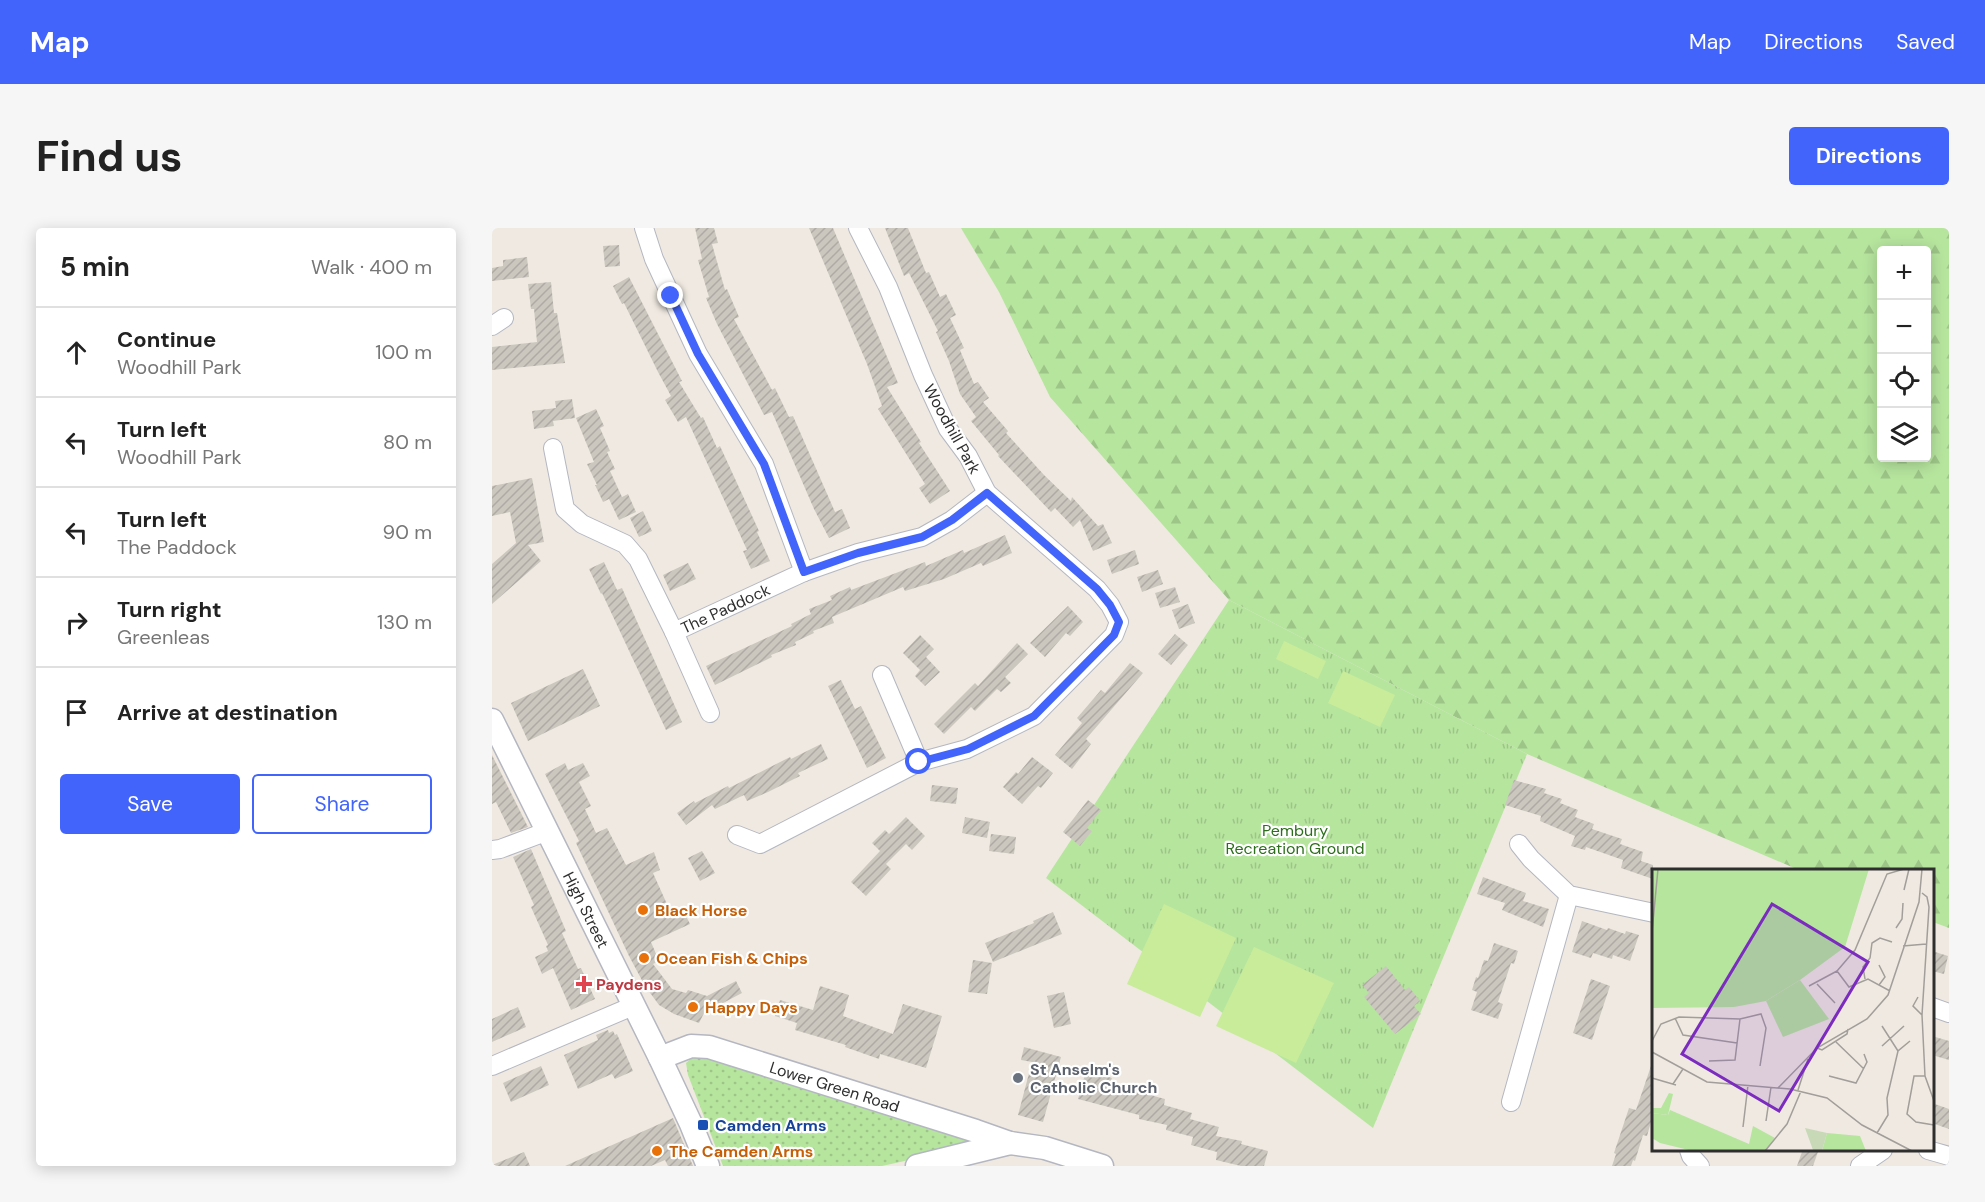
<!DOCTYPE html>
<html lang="en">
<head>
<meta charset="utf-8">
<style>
  body { margin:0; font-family:"DM Sans",sans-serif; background:#f6f6f6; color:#222 }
  .controls { position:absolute; right:18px; top:18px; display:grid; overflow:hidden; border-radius:6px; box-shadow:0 3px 15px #0003 }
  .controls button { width:54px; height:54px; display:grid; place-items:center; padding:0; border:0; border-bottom:2px solid #e0e0e0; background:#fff; color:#222; font:30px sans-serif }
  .stop { position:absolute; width:18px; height:18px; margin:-14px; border:4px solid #4264fb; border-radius:50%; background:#fff }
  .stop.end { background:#4264fb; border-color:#fff; box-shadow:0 2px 6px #0008 }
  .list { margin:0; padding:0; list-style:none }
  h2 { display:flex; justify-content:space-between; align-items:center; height:78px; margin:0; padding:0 24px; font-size:26px }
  h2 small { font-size:20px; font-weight:400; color:#767676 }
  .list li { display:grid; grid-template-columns:39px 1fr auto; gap:18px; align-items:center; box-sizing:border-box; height:90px; padding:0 24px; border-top:2px solid #e0e0e0 }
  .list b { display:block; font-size:22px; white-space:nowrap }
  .list p { margin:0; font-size:20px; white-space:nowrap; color:#767676 }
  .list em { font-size:20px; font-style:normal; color:#767676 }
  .actions { display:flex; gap:12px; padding:18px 24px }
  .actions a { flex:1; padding:14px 0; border:2px solid #4264fb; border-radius:6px; text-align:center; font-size:21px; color:#4264fb }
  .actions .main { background:#4264fb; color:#fff }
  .icon { flex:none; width:33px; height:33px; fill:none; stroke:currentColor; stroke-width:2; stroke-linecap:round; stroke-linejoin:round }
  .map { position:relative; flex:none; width:1457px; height:938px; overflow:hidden; border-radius:6px }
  header { display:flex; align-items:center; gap:36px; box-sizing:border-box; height:84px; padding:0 30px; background:#4264fb; color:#fff }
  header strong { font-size:28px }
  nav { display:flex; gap:33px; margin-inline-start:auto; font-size:21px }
  .intro { display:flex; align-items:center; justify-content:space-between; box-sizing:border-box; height:144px; padding:0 36px }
  h1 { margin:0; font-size:42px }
  .button { padding:15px 27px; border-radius:6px; background:#4264fb; color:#fff; font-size:21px; font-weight:700 }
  main { display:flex; gap:36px; padding:0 36px }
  aside { flex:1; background:#fff; border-radius:6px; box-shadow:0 3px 15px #0003 }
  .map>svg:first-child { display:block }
  .grass { fill:url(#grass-dots) }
  .forest { fill:url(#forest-firs); fill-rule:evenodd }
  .park { fill:url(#park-tufts) }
  .pitch { fill:#c9ec9a }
  .building { fill:url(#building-hatch) }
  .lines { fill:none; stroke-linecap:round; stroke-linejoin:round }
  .minor-casing { stroke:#b4b7c1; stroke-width:20 }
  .tertiary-casing { stroke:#b4b7c1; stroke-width:25 }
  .minor { stroke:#fff; stroke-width:18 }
  .tertiary { stroke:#fff; stroke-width:22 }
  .route { stroke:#4264fb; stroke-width:8 }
  .food-dot { fill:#e8710a; stroke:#fff; stroke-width:2 }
  .health-dot { fill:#e0444e; stroke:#fff; stroke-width:2 }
  .worship-dot { fill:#6b7280; stroke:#fff; stroke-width:2 }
  .transit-dot { fill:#1a4fb4; stroke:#fff; stroke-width:2 }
  .labels { text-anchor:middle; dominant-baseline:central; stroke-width:4.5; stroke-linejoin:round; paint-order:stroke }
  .street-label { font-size:16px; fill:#2e2e2e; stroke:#fff }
  .park-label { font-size:16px; fill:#2c6e1b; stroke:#fff }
  .food-label { font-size:16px; font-weight:bold; fill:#c56008; stroke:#fff; text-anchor:start }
  .health-label { font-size:16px; font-weight:bold; fill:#be3a42; stroke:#fff; text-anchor:start }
  .worship-label { font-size:16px; font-weight:bold; fill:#5b616d; stroke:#fff; text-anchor:start }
  .transit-label { font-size:16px; font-weight:bold; fill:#164399; stroke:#fff; text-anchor:start }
  .inset-road { fill:none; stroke:#a29e99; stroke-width:1.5 }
  .view { fill:#7b2cbf; fill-opacity:0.15; stroke:#7b2cbf; stroke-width:3 }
  .inset-edge { fill:none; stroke:#2e2e2e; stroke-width:3 }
</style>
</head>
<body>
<header>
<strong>Map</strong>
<nav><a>Map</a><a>Directions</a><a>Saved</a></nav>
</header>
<div class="intro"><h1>Find us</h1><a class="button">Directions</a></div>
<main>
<aside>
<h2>5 min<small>Walk · 400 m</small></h2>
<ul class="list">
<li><svg class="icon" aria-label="ahead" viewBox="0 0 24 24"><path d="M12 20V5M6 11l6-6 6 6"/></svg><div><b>Continue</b><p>Woodhill Park</p></div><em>100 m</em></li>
<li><svg class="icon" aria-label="left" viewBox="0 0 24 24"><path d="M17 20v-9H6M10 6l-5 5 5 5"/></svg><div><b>Turn left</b><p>Woodhill Park</p></div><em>80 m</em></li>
<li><svg class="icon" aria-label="left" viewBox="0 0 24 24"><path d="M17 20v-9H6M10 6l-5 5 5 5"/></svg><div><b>Turn left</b><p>The Paddock</p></div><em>90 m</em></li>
<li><svg class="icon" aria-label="right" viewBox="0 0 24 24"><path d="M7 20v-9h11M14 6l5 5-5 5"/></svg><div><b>Turn right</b><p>Greenleas</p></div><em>130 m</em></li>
<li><svg class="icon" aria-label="arrive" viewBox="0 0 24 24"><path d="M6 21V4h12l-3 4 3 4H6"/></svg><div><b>Arrive at destination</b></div></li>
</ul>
<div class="actions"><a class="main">Save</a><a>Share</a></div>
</aside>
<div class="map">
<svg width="1457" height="938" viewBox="0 0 1457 938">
  <defs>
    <pattern id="grass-dots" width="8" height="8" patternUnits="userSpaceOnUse" patternTransform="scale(1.5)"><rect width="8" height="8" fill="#b6e59e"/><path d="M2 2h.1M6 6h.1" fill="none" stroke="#9dc588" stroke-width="1.8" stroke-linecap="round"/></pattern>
    <pattern id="forest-firs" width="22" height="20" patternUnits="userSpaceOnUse" patternTransform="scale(1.5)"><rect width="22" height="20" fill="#b6e59e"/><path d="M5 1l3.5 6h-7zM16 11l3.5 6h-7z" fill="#9dc588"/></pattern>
    <pattern id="park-tufts" width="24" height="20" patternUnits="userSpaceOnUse" patternTransform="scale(1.5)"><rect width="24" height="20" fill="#b6e59e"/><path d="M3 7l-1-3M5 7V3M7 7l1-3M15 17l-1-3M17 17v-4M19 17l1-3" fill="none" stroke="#9dc588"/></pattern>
    <pattern id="building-hatch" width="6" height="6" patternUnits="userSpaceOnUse" patternTransform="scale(1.5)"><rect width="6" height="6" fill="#cbc7bf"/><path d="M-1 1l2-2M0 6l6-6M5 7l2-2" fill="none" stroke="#afaba4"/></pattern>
  </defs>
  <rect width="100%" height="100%" fill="#efe9e1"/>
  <!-- grass -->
  <path class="grass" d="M203 827 480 910V918L390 938H231L196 847 194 835Z"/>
  <!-- forest -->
  <path class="forest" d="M469 0H1457V700L1441 694 1440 642H1307L1035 526 737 372 558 169 507 64ZM1390 22H1434V230H1390Z"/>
  <!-- park -->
  <path class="park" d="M737 372 1035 526 881 900 554 650Z"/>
  <!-- pitch -->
  <g class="pitch">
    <path d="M792 413 834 433 826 451 784 431Z"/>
    <path d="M851 443 903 467 888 499 836 475Z"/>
    <path d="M672 676 744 710 708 789 635 756Z"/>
    <path d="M762 719 842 755 804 835 724 798Z"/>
  </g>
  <!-- building -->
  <g class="building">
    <path d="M203 0H222L226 15 220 16 233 62 235 61 247 89 242 91 280 162 283 160 297 189 301 188 343 284 350 281 358 300 337 310 322 281 280 184 272 187 225 96 214 70 217 69 206 32 210 31Z"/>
    <path d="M317 0H341L406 155 395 159 429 214 427 215 458 263 438 276 427 260 433 256 386 181 390 178 375 136Z"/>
    <path d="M393 0H416L434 45 437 44 448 69 454 66 464 87 458 90 472 120 468 122 482 156 486 154 497 170 491 174 516 203 514 205 552 247 579 273 580 269 606 298 611 296 620 315 601 323 588 292 581 299 563 280 559 284 506 228 507 227 479 193 484 189 468 166 457 133 444 104 446 103 417 45 412 48Z"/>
    <path d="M127 17 128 38 113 39 111 18Z"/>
    <path d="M35 29 37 49 0 53V40L11 38V32Z"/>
    <path d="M137 49 190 153 187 154 209 190 211 189 225 220 228 218 267 303 265 304 278 333 259 341 251 323 255 322 194 189 186 194 173 172 179 168 166 144 132 75 130 76 121 58Z"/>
    <path d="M59 54 62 85H65L73 135 0 142V119L45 114 42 81H39L36 56Z"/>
    <path d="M80 171 83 190 61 193 62 198 42 201 40 183 64 180 63 173Z"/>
    <path d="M104 181 112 198 108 200 118 223 115 224 123 241 118 243 130 269 136 266 144 284 127 292 117 271 111 274 103 257H105L95 236 102 234 84 190Z"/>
    <path d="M40 250 52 314 36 317 49 333 0 376V336L24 315 18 284 0 288V258Z"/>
    <path d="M151 283 160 303 147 309 138 290Z"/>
    <path d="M513 307 520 325 491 338 489 335 452 351 413 363 411 359 340 389 342 395 321 403 322 405 303 414 304 417 279 427 280 429 223 457 214 438 300 398 299 396 319 386 317 381 340 372 338 368 358 359 359 362 433 334 434 338 471 322 472 325Z"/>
    <path d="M643 322 647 336 620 346 615 332Z"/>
    <path d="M112 334 125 362 130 360 190 494 174 502 110 365 109 366 97 341Z"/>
    <path d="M196 335 204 351 178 363 171 347Z"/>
    <path d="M666 342 671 356 650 364 645 349Z"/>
    <path d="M683 359 688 374 668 380 663 365Z"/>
    <path d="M696 376 703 395 687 401 680 382Z"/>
    <path d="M576 378 591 394 578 408 574 405 553 429 538 415Z"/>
    <path d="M683 406 696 417 679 437 666 426Z"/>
    <path d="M428 407 442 421 434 429 448 444 433 458 423 448 428 442 411 425Z"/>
    <path d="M525 415 536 426 513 449 519 455 509 464 505 461 483 483 479 479 452 506 442 496 483 455 486 458Z"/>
    <path d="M638 435 651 445 594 511 599 516 580 541 563 527 590 495 585 490 609 462 613 465Z"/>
    <path d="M91 441 108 478 36 513 19 475Z"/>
    <path d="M349 452 363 481 369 478 394 530 375 540 336 458Z"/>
    <path d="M329 516 336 531 306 545 308 548 276 564 255 573 252 567 223 581 220 577 194 597 185 585 202 573 203 575 236 558 237 560 298 529 299 531Z"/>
    <path d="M0 527 36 599 19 605 4 574 0 576Z"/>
    <path d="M540 529 561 545 549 560 546 558 530 576 511 559 524 544 526 546Z"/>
    <path d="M73 535 76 542 91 535 98 548 87 554 99 578 93 581 104 605 115 600 134 637 162 624 168 642 161 645 179 685 190 680 198 696 159 714 167 733 161 736 180 761 194 765 196 762 215 768 244 753 250 765 212 785 207 795 182 786 167 777 153 758 137 728 84 615 87 613 53 546Z"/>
    <path d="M1022 552 1054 561 1052 565 1070 571 1068 575 1086 582 1083 589 1102 596 1100 601 1130 611 1128 616 1151 624 1149 633 1161 637V651L1129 640 1131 632 1094 619 1093 622 1079 618 1083 608 1048 593 1049 588 1013 577Z"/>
    <path d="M440 557 466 560 464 576 438 573Z"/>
    <path d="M596 572 609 582 595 600 600 603 588 618 571 604Z"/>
    <path d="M414 589 433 608 420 622 414 616 394 636 399 641 374 668 359 654 388 623 380 615 393 602 397 606Z"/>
    <path d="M473 589 498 594 495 610 470 605Z"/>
    <path d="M499 606 524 609 522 626 497 623Z"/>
    <path d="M39 621 74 703 70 705 86 741 89 740 103 771 79 782 61 740 50 746 43 729 56 723 54 718 56 717 39 679 42 677 21 629Z"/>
    <path d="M210 623 223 645 208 653 196 630Z"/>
    <path d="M991 649 1034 665 1031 673 1057 681 1051 699 1010 682 1013 675 985 666Z"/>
    <path d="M561 684 570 706 501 734 493 715 542 695 541 693Z"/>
    <path d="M1090 693 1115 702 1116 700 1133 706 1134 703 1147 707 1138 733 1121 727 1120 731 1101 725 1099 730 1080 724Z"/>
    <path d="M1002 715 1026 723 1022 736 1019 735 1006 774 1011 776 1006 791 979 782 985 764 980 762 984 749 986 750 992 732 996 733Z"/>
    <path d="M1440 723 1456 728 1452 746 1440 743Z"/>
    <path d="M481 732 500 735 495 766 476 764Z"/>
    <path d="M894 738 913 762 917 759 928 773 922 778 929 786 903 806 872 769 877 765 870 757Z"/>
    <path d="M1099 751 1118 758 1100 812 1081 805Z"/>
    <path d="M328 758 357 767 351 788 401 806 411 776 450 788 434 840 388 826 387 831 353 819 354 817 303 802 305 795 283 788 288 772 321 782Z"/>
    <path d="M572 764 579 796 562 800 555 768Z"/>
    <path d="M26 779 34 799 0 814V791Z"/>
    <path d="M116 802 117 805 121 803 123 807 125 806 141 843 123 851 120 846 86 861 72 827 106 812 104 807Z"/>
    <path d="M1440 808 1457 813V832L1440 827Z"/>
    <path d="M532 819 569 829 551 894 526 887 540 834 529 832Z"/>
    <path d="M49 838 57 857 19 874 11 855Z"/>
    <path d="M1159 838H1161V887L1155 908 1151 907 1143 933 1141 932 1139 938H1120L1124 926 1122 925 1137 880 1144 882Z"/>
    <path d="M594 843 620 850 618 854 648 861 647 864 673 871 672 877 700 885 698 891 727 899 724 908 750 913 749 916 776 923 772 938H749L724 932 725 924 699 917 701 909 674 902 675 897 647 891V887L586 871Z"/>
    <path d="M1440 875 1457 881V901L1440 895Z"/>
    <path d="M181 890 201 938H176L173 932 159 938H73Z"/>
    <path d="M1311 921H1327L1321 938H1305Z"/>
    <path d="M32 924 38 938H0V937Z"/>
  </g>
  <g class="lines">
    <!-- minor casing -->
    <g class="minor-casing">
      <g id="minor">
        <path d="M152 0 162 31 206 126 272 236 312 344"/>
        <path d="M0 98 12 90"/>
        <path id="s1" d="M61 220 73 281 90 296 133 316 146 331 182 404 312 344 366 325 430 309 460 292 495 265"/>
        <path d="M182 404 218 485"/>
        <path d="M390 447 427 534"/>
        <path d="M245 607 268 616 427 534 475 521 542 488 622 407 627 394 618 377 605 361 495 265 476 228 456 201 431 147 396 59 366 0"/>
        <path d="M1027 616 1039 631 1077 667 1162 685"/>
        <path d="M0 622 8 621 56 603"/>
        <path d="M1440 779 1457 785"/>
        <path d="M0 838 141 778"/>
        <path d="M1019 874 1077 667"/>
        <path d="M1197 922 1199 928 1208 938"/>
        <path d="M1436 922 1457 928"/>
        <path d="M1368 938 1391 922"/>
      </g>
    </g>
    <!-- tertiary casing -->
    <g class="tertiary-casing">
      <g id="tertiary">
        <path id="s2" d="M0 492 168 830 199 896 216 938"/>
        <path id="s3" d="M168 830 199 818 217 819 484 903 518 915 553 920 610 938"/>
        <path d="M425 938 518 915"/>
      </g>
    </g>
    <!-- minor -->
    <use href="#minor" class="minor"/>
    <!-- tertiary -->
    <use href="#tertiary" class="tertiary"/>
  </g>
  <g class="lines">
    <!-- route -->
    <path class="route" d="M179 68 206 126 272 236 312 344 366 325 430 309 460 292 495 265 605 361 618 377 627 394 622 407 542 488 476 521 427 534"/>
  </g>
  <!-- markers -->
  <g class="food-dot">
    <circle cx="151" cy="682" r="6"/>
    <circle cx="152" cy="730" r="6"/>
    <circle cx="201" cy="779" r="6"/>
    <circle cx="165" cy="923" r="6"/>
  </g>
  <path class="health-dot" d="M89 747h6v6h6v6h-6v6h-6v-6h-6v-6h6z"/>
  <circle class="worship-dot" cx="526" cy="850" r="6"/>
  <rect class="transit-dot" x="205" y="891" width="12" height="12" rx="3"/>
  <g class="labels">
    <!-- street labels -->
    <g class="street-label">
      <text transform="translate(460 201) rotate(61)">Woodhill Park</text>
      <text stroke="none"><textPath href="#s1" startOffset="290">The Paddock</textPath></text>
      <text stroke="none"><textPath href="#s2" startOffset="212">High Street</textPath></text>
      <text stroke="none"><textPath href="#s3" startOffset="183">Lower Green Road</textPath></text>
    </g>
    <!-- park labels -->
    <g class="park-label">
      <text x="803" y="602">Pembury<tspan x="803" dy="18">Recreation Ground</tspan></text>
    </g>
    <!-- food labels -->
    <g class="food-label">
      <text x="163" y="682">Black Horse</text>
      <text x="164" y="730">Ocean Fish &amp; Chips</text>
      <text x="213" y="779">Happy Days</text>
      <text x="177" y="923">The Camden Arms</text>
    </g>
    <!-- health labels -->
    <g class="health-label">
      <text x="104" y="756">Paydens</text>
    </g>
    <!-- worship labels -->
    <g class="worship-label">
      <text x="538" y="841">St Anselm's<tspan x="538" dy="18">Catholic Church</tspan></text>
    </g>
    <!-- transit labels -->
    <g class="transit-label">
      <text x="223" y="897">Camden Arms</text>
    </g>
  </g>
  <!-- overview -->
  <g transform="translate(1160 641)">
    <rect width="282" height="282" fill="#efe9e1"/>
    <path d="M18 241 97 275 101 257 123 269 113 282H41L8 274 0 269V244L16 246ZM175 264 208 267 214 282H170Z" fill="#b6e59e"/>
    <path d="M0 0H217L193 78 148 111 114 132 82 138 0 139ZM17 224 21 225 16 246 0 244V239H9Z" fill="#b6e59e"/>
    <path d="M153 259 175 264 170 282 161 281Z" fill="#c8d9b8"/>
    <path d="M148 111 177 150 131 168 114 132Z" fill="#b6e59e"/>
    <path class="inset-road" d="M252 21 257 0M270 24 275 28 277 38 270 146 273 207 282 232M244 59 250 50 251 34M0 63 6 0M251 77 274 75M227 96 233 108 227 116M213 110 211 98 218 89 220 74 228 69 240 73M165 115 183 134M157 117 185 102M238 122 216 110 197 118 185 102 203 81 235 5 252 0M266 128 261 137 270 146M23 149 31 166 85 174M230 157 246 182M0 172 9 155 27 148 88 150 109 145 114 159 108 197M184 173 212 200M230 177 252 157M165 179 170 181 195 165 196 160M0 183 55 213 138 220 175 229 210 256 260 282M57 192 83 191 88 150M177 207 204 214 215 193 212 185M273 207H262L255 245 264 253 282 256M0 209 24 216M21 215 31 200M126 219 165 179 215 150 236 126 267 33 270 0M146 221 156 190M114 252 119 218M91 258 96 216M225 264 236 246 235 229 246 182 258 172M113 282 135 255 149 222"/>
    <path class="view" d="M120 35 216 93 127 242 30 185Z"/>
    <rect width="282" height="282" class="inset-edge"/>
  </g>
</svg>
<div class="controls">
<button>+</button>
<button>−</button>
<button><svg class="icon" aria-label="locate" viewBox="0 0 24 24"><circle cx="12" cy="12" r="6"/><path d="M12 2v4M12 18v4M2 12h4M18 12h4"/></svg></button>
<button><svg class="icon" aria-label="layers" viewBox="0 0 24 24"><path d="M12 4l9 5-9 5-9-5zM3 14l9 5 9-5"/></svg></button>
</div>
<div class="stop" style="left:427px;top:534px"></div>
<div class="stop end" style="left:179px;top:68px"></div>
</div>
</main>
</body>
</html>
